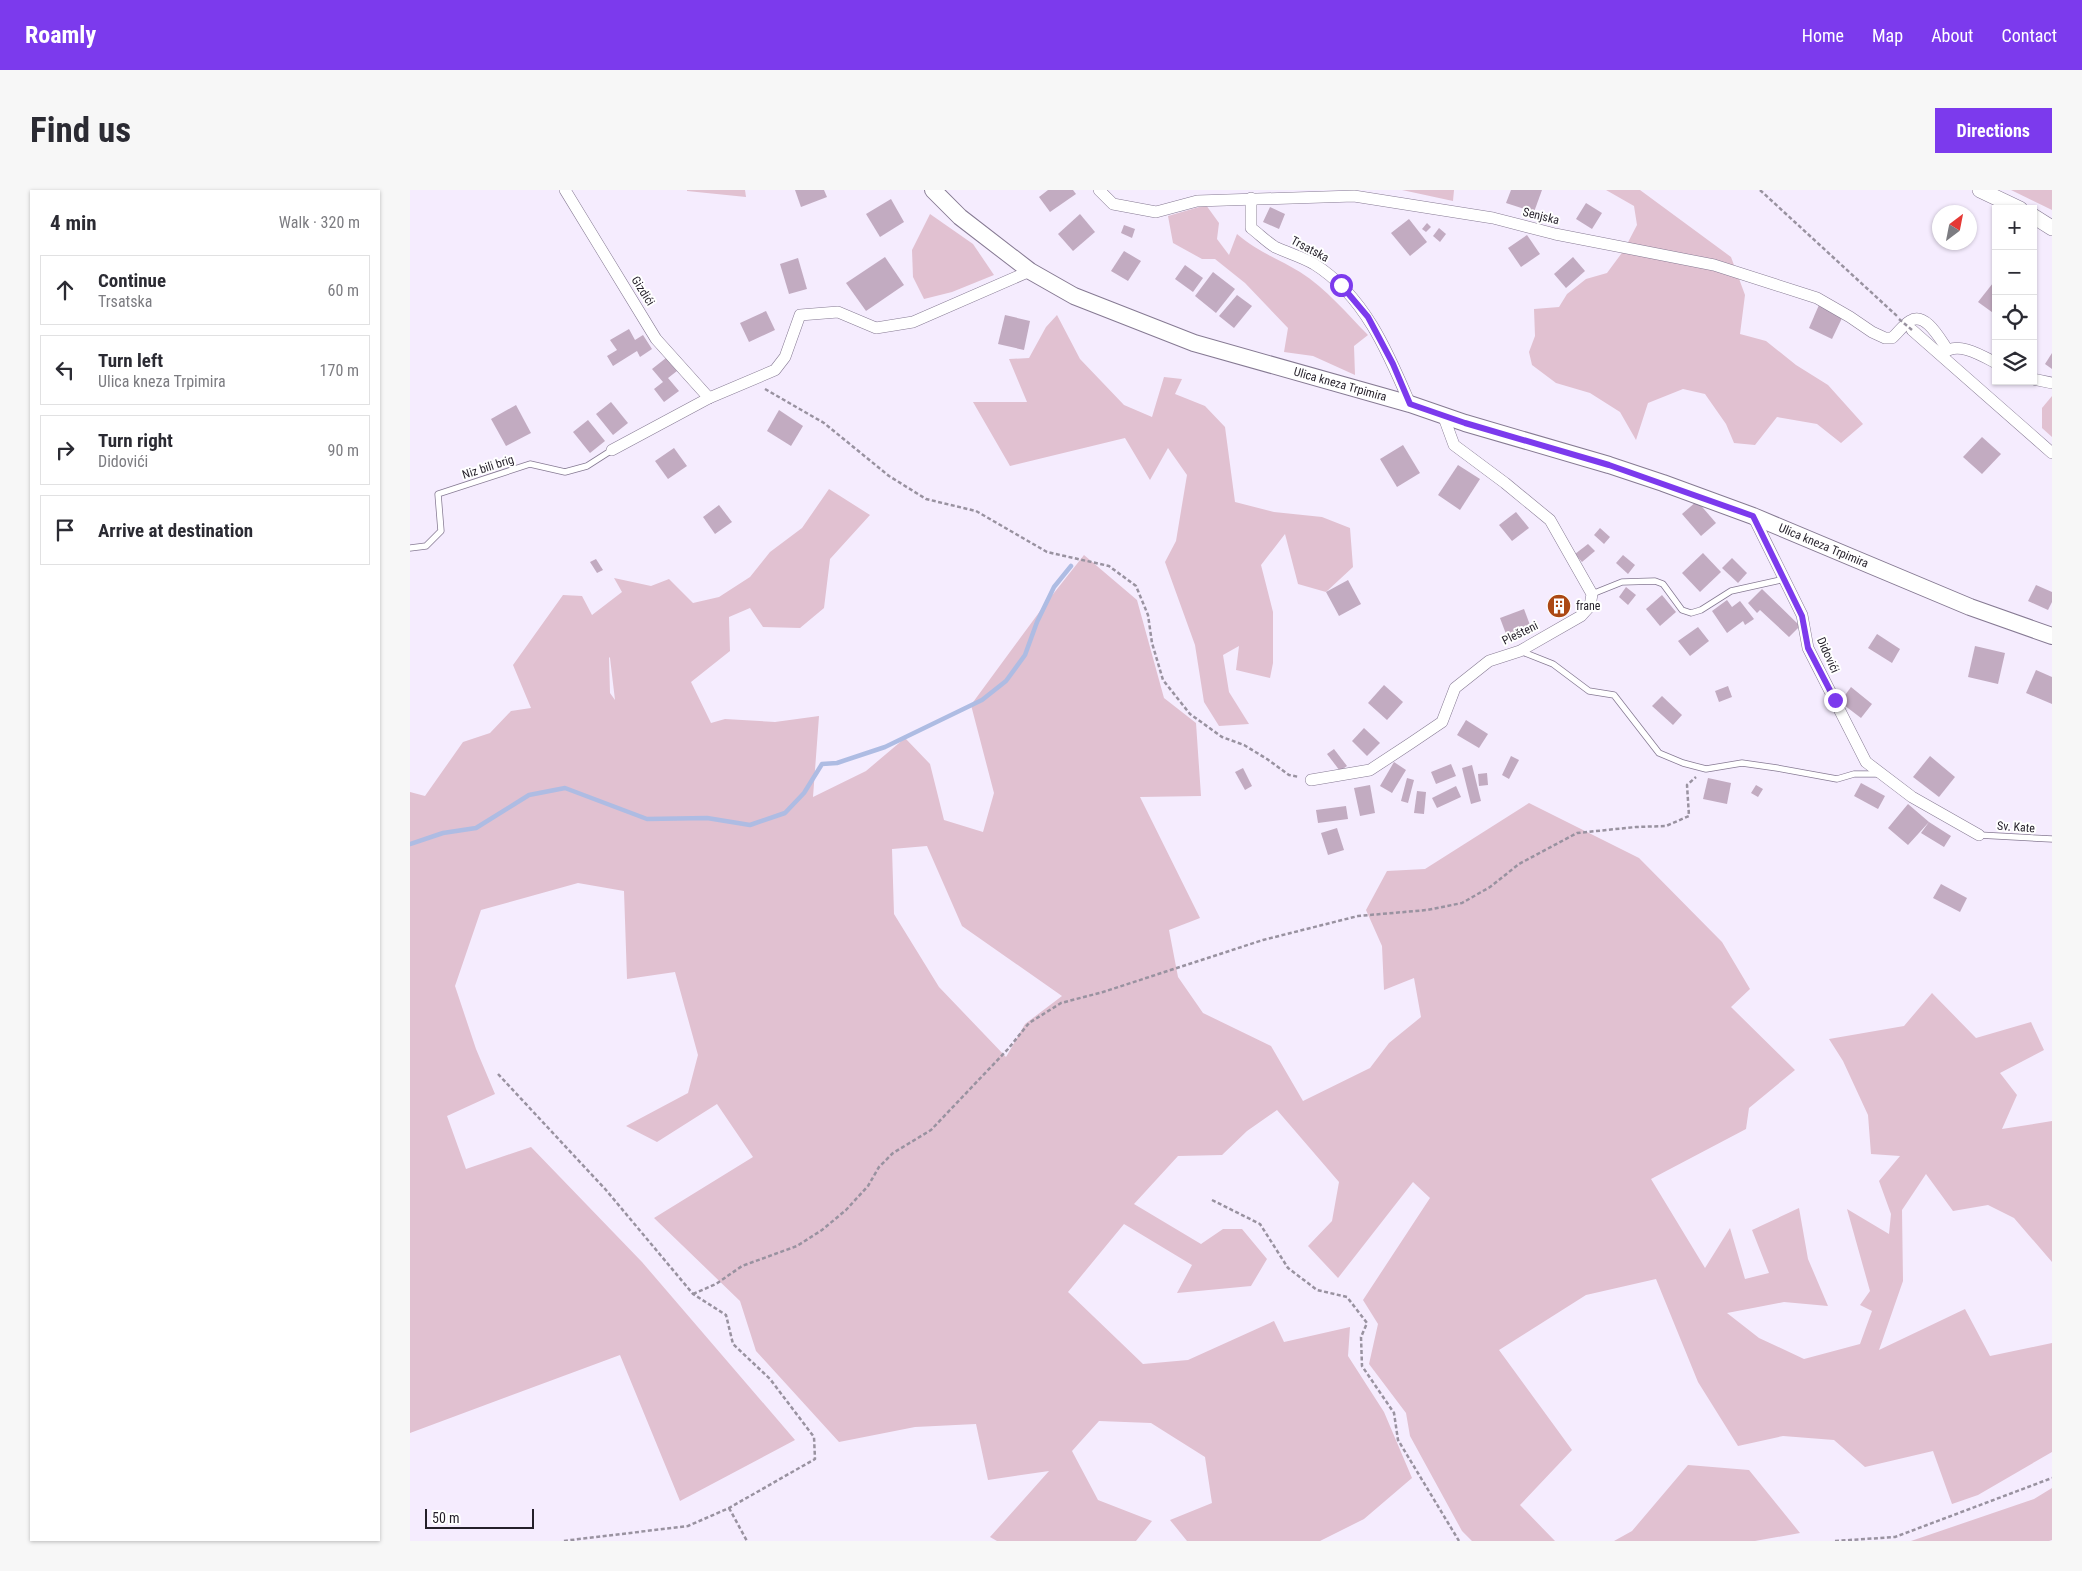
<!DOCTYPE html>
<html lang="en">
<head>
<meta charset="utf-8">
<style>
  body { margin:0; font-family:"Roboto Condensed",sans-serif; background:#f7f7f7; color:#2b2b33 }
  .controls { position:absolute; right:15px; top:15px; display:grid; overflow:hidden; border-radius:0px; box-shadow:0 1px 4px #0004 }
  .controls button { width:45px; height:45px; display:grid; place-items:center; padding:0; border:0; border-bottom:1px solid #e1e1e2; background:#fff; color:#2b2b33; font:25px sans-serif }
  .compass { position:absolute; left:1522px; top:15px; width:45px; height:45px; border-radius:50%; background:#fff; box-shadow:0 1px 4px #0004; rotate:32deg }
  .scale { position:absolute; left:15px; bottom:12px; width:109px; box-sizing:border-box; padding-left:5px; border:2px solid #241f29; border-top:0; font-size:14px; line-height:18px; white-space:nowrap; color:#241f29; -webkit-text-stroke:4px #fff; paint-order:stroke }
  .stop { position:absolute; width:15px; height:15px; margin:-11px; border:4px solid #7c3aed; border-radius:50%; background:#fff }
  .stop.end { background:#7c3aed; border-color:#fff; box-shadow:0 1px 5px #0008 }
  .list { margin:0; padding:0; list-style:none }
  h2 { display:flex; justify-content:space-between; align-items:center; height:65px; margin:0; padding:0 20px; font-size:21px }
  h2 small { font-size:16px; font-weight:400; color:#7c7c81 }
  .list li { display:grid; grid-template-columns:32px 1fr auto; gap:15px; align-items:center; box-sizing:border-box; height:70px; margin:0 10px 10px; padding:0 10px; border:1px solid #e1e1e2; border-radius:0px }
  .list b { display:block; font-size:19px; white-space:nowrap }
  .list p { margin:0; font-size:16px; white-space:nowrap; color:#7c7c81 }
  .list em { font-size:16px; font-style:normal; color:#7c7c81 }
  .icon { flex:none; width:28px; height:28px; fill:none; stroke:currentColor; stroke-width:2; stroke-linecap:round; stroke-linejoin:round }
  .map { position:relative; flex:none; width:1642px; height:1351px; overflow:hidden; border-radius:0px }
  header { display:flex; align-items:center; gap:30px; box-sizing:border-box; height:70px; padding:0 25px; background:#7c3aed; color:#fff }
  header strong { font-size:24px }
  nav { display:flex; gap:28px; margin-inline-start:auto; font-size:18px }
  .intro { display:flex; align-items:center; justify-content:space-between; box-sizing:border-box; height:120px; padding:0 30px }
  h1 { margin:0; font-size:35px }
  .button { padding:12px 22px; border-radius:0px; background:#7c3aed; color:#fff; font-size:18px; font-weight:700 }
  main { display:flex; gap:30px; padding:0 30px }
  aside { flex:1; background:#fff; border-radius:0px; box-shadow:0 1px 4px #0004 }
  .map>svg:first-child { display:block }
  .green { fill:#e1c1d1; fill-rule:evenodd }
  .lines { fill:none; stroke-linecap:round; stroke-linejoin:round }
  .stream { stroke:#aebce3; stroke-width:4.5 }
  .building { fill:#c2abc1 }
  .service-casing { stroke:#867a93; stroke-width:7 }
  .minor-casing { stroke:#867a93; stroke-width:12 }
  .tertiary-casing { stroke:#867a93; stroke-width:16 }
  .secondary-casing { stroke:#867a93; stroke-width:18 }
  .path { stroke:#9992a0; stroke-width:2.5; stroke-dasharray:4 2.5; stroke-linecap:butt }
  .service { stroke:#fff; stroke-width:5.5 }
  .minor { stroke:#fff; stroke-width:11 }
  .tertiary { stroke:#fff; stroke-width:15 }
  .secondary { stroke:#fff; stroke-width:16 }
  .path-bridge { stroke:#9992a0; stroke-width:2.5; stroke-dasharray:4 2.5; stroke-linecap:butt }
  .route { stroke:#7c3aed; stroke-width:6 }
  .labels { text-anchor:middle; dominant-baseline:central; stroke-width:4; stroke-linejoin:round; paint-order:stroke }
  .street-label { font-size:12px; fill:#241f29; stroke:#fff }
  .poi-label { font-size:12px; fill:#241f29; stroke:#fff; text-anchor:start }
</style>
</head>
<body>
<header>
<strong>Roamly</strong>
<nav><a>Home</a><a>Map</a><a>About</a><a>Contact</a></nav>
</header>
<div class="intro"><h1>Find us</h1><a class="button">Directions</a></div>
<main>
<aside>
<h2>4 min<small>Walk · 320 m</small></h2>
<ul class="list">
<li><svg class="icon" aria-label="ahead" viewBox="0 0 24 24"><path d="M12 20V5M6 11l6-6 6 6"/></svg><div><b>Continue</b><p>Trsatska</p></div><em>60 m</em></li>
<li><svg class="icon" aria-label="left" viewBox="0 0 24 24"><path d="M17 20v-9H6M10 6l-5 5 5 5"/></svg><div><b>Turn left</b><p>Ulica kneza Trpimira</p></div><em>170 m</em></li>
<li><svg class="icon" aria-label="right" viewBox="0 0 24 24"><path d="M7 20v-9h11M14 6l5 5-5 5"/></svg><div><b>Turn right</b><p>Didovići</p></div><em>90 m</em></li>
<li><svg class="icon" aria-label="arrive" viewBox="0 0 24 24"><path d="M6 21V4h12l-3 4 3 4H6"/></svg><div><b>Arrive at destination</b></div></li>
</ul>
</aside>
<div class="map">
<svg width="1642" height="1351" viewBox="0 0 1642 1351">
  <rect width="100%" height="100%" fill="#f5ecfe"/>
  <!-- green -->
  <g class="green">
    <path d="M277 0H335L336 7 277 1Z"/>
    <path d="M992 0H1044L1043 11Z"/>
    <path d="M1196 0H1230L1321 67 1335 105 1330 144 1356 151 1386 175 1418 195 1453 234 1431 253 1407 234 1367 227 1345 255 1324 253 1316 234 1295 204 1273 199 1238 213 1226 250 1210 222 1180 203 1146 193 1122 175 1119 162 1125 146 1124 119 1149 117 1157 104 1176 89 1197 83 1214 60 1227 35 1224 16Z"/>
    <path d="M1601 0H1642V20Z"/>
    <path d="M796 15 809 33 807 49 819 65 827 44C848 62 867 68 890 82 916 98 937 124 958 145L944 156 945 185 903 166 874 162 878 138 835 93 805 69H792L763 53 758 26Z"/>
    <path d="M520 24 563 54 584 85 542 102 514 109 503 87 502 60Z"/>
    <path d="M647 125 670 169 714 215 742 227 754 187 772 189 765 204 795 216 815 237 825 312 864 322 912 327 940 338 943 377 916 402 888 394 875 344 851 375 863 422V473L860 488 826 480 829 456 813 465 819 502 839 534 809 536 794 512 785 455 755 372 766 351 777 285 758 258 740 290 715 248 600 276 563 212H617L599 169 619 168 636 137Z"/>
    <path d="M1642 206V247L1632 238V218Z"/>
    <path d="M419 299 460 325 420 369 414 418 390 438 353 437 340 418 319 427 320 461 281 492 301 533 315 529 365 532 409 526 403 607 456 581 495 548 520 574 534 630 573 642 584 603 561 515 636 413 674 365 727 410 754 508 786 533 791 606 730 607 790 728 759 740 768 787 793 823 861 856 893 911 960 878 979 853 1011 827 1004 788 974 800 972 756 956 720 977 681 1015 679 1119 613 1229 668 1312 752 1340 799 1321 817 1385 880 1339 918 1336 939 1241 989 1295 1078 1320 1038 1335 1089 1359 1083 1342 1040 1389 1018 1398 1069 1418 1116 1374 1112 1317 1123 1349 1148 1394 1169 1450 1154 1462 1121 1450 1115 1460 1101 1437 1019 1479 1044 1481 1024 1469 991 1490 966 1461 964 1458 925 1433 871 1419 849 1494 836 1522 803 1566 848 1621 832 1634 860 1590 883 1607 905 1592 939 1642 931V1072L1604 1028 1578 1015 1543 1021 1516 984 1492 1020 1493 1091 1469 1160 1555 1119 1580 1166 1642 1153V1262L1568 1305 1542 1314 1523 1261 1455 1277 1424 1250 1373 1246 1328 1256 1288 1192 1246 1089 1176 1105 1089 1160 1162 1260 1110 1315 1145 1351H1062L1052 1341 1000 1246 996 1223 959 1174 968 1134 953 1110 1020 1008 1003 992 928 1088 898 1056 922 1031 929 992 867 920 837 941 812 965 768 966 724 1014 791 1054 813 1039H832L857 1069 841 1096 767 1103 782 1075 714 1034 658 1102 733 1174 778 1170 864 1131 874 1152 940 1137 938 1166 974 1222 1002 1288 954 1329 910 1351H777L760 1330 802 1313 795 1267 741 1233 689 1231 662 1261 688 1310 742 1331 726 1351H587L580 1347 639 1281 578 1290 566 1234 505 1237 429 1252 346 1161 330 1111 244 1028 343 967 307 914 247 952 216 936 278 903 288 865 265 782 217 789 214 701 168 693 71 720 45 796 66 859 85 904 37 926 56 979 121 957 232 1072 385 1250 270 1311 210 1165 0 1243V602L15 606 53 552 80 543 101 521 121 518 103 475 153 405 172 406 182 425 212 402 204 388 241 396 259 389 283 413 309 407 340 387 360 362 392 338ZM199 467 200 468 205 510 200 503ZM517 656 552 736 652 806 615 834 596 867 529 797 484 724 482 659Z"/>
    <path d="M1278 1275 1339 1280 1390 1343 1345 1351H1204L1222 1341Z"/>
    <path d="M1642 1298V1350L1639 1351H1501L1624 1309Z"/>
  </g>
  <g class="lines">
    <!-- stream -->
    <path class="stream" d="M0 654 33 643 66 638 119 605 155 598 237 629 297 628 340 635 375 623 394 603 412 574 427 573 475 557 572 510 596 491 615 465 627 432 644 397 661 376"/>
  </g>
  <!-- building -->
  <g class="building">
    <path d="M385 0H414L417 7 391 17Z"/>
    <path d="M638 0H663L666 4 640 22 629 7Z"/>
    <path d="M1101 0H1132L1124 22 1096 13Z"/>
    <path d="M481 9 494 32 470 47 456 24Z"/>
    <path d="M1176 13 1192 23 1182 39 1166 29Z"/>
    <path d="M860 17 875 24 869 39 853 32Z"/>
    <path d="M670 24 685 42 663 61 648 44Z"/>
    <path d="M999 29 1017 52 1000 66 981 43Z"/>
    <path d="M1017 33 1021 37 1016 42 1012 39Z"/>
    <path d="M714 35 725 39 722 48 711 43Z"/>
    <path d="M1029 38 1036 44 1030 52 1023 46Z"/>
    <path d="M1117 45 1130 64 1111 77 1098 58Z"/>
    <path d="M714 61 731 71 718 91 701 81Z"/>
    <path d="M475 67 494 95 456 121 436 93Z"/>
    <path d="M1163 67 1175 81 1156 98 1144 84Z"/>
    <path d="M388 68 397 99 379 104 370 74Z"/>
    <path d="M775 75 793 88 783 102 765 89Z"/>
    <path d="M803 82 825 99 806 123 785 106Z"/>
    <path d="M1583 93 1586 95V125L1568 112Z"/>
    <path d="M827 105 842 116 824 138 809 126Z"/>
    <path d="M1409 115 1433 126 1422 149 1399 138Z"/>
    <path d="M356 121 365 140 339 152 330 133Z"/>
    <path d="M595 125 620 131 614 160 588 154Z"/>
    <path d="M219 139 225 150 233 145 242 159 230 167 227 161 203 176 197 166 207 160 200 150Z"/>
    <path d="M1642 163V179L1635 174Z"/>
    <path d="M256 168 267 181 258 188 269 201 254 212 244 199 253 192 242 179Z"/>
    <path d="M201 212 218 233 203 245 186 224Z"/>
    <path d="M106 215 121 243 96 256 81 229Z"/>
    <path d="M369 220 393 236 381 256 357 241Z"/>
    <path d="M178 230 195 251 180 263 163 242Z"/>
    <path d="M1572 247 1591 264 1572 284 1553 267Z"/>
    <path d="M993 255 1010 283 987 297 970 269Z"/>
    <path d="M264 258 277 276 258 289 245 271Z"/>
    <path d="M1048 275 1070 289 1050 320 1028 305Z"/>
    <path d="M1287 311 1306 333 1291 346 1272 324Z"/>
    <path d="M309 315 322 332 305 344 293 327Z"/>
    <path d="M1106 322 1119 338 1102 351 1089 335Z"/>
    <path d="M1190 338 1200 347 1194 354 1184 345Z"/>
    <path d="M1178 354 1185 361 1172 372 1165 364Z"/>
    <path d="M1293 363 1311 382 1290 402 1272 383Z"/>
    <path d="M1213 365 1225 375 1218 384 1206 373Z"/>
    <path d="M1322 368 1337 383 1328 393 1312 378Z"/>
    <path d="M186 369 193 380 187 383 180 372Z"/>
    <path d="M938 390 951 414 929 426 916 402Z"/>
    <path d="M1626 395 1642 402V412L1638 420 1618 411Z"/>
    <path d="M1216 397 1226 405 1218 415 1209 407Z"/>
    <path d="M1352 399 1390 436 1379 447 1350 420 1347 423 1338 413Z"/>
    <path d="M1252 405 1266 422 1250 436 1236 419Z"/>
    <path d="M1156 407 1160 419 1143 425 1139 413Z"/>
    <path d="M1317 410 1322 417 1330 411 1344 429 1335 435 1333 431 1317 443 1302 421Z"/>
    <path d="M1114 419 1123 443 1099 452 1090 428Z"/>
    <path d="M1288 437 1299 451 1280 466 1268 451Z"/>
    <path d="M1467 444 1490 459 1482 473 1458 458Z"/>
    <path d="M1565 456 1595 463 1588 494 1558 487Z"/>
    <path d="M1626 480 1642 487V514L1616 503Z"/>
    <path d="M974 495 993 512 977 530 958 513Z"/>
    <path d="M1318 496 1322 507 1309 512 1305 501Z"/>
    <path d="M1441 497 1462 514 1451 528 1430 512Z"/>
    <path d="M1252 506 1272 525 1263 535 1242 516Z"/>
    <path d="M1056 530 1078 544 1069 558 1047 545Z"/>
    <path d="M954 538 970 553 957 566 942 551Z"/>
    <path d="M924 559 937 576 930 581 917 564Z"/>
    <path d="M1101 566 1109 570 1099 589 1092 585Z"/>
    <path d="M1520 566 1545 587 1529 607 1503 587Z"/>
    <path d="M984 572 996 580 982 603 970 596Z"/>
    <path d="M1041 574 1046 586 1026 594 1021 582Z"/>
    <path d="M1062 575 1071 611 1061 614 1052 578Z"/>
    <path d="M833 578 842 596 835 600 825 582Z"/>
    <path d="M1077 583 1078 595 1069 596 1068 584Z"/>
    <path d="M997 588 1004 590 998 613 991 611Z"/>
    <path d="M1298 588 1321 593 1317 614 1293 609Z"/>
    <path d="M1451 593 1475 606 1468 619 1444 606Z"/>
    <path d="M960 595 965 623 950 626 944 598Z"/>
    <path d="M1346 595 1353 599 1348 607 1341 603Z"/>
    <path d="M1046 596 1051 607 1027 618 1022 608Z"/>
    <path d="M1007 601 1016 602 1014 624 1004 623Z"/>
    <path d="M1498 614 1519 632 1541 646 1534 657 1511 643 1519 632 1498 655 1478 638Z"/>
    <path d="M936 616 938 629 908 633 906 620Z"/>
    <path d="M927 638 934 660 918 665 911 643Z"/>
    <path d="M1531 694 1557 708 1550 722 1523 708Z"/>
  </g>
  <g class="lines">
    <!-- service casing -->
    <g class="service-casing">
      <g id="service">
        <path d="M0 358 16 356 31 341 28 304 120 274 155 282 177 276 202 260"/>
        <path d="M1182 404 1212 392 1245 391 1253 394 1272 420 1281 423 1291 420 1321 401 1375 389"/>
        <path d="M1110 461 1143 474 1179 501 1204 505 1249 563 1273 573 1296 579 1332 573 1367 578 1427 589 1444 584H1469"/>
        <path d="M1569 645 1642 649"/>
      </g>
    </g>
    <!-- minor casing -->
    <g class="minor-casing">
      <g id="minor">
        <path d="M155 0 246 149 299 208"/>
        <path d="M689 0 703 14 746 22 787 11 944 6 1083 28 1145 44 1304 75 1407 108 1440 127 1462 142 1475 148H1482C1488 143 1493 135 1500 131 1515 121 1530 149 1537 159"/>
        <path d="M841 8V38C849 44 857 52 865 57 878 63 892 67 904 74 954 105 978 162 1000 214"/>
        <path d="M1502 140 1642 263"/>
        <path d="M1533 164C1546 150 1571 165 1586 173"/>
        <path d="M1623 189 1642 193"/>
        <path d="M202 260 299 208 365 180 375 167 390 125 428 122 466 138 503 132 620 81"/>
        <path d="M1343 326 1392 425 1398 458 1456 572 1502 607 1569 645"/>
        <path d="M901 590 960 580 1001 553 1032 532 1045 498 1079 471 1110 461 1171 426 1180 416 1182 404 1140 330 1095 293 1044 255 1033 225"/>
      </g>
    </g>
    <!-- tertiary casing -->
    <g class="tertiary-casing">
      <g id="tertiary">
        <path d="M1570 0 1610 19"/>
        <path d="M1623 26 1642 38"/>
      </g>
    </g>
    <!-- secondary casing -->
    <g class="secondary-casing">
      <g id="secondary">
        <path id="s1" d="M523 0 550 27 620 81 664 106 784 153 1000 214 1055 233 1199 275 1253 293 1343 326 1560 417 1642 446"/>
      </g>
    </g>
    <!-- path -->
    <g class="path">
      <path d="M1350 0 1487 126"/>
      <path d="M355 199 414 233 479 286 516 309 566 321 637 362 699 376 726 396 738 425 742 453 753 490 780 524 812 547 834 555 857 569 879 585 889 587"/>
      <path d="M88 884 196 1000 283 1104 316 1125 323 1154 360 1189 404 1247 405 1269 319 1318 278 1336 153 1351"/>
      <path d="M802 1010 850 1034 878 1078 907 1100 937 1107 957 1133 951 1147 952 1176 984 1223 988 1250 1049 1351"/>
      <path d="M283 1104 306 1094 332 1076 387 1056 412 1040 436 1020 458 996 469 977 483 963 521 940 598 859 619 833 651 813 693 802 853 750 948 726 1017 720 1052 713 1080 697 1109 674 1167 643 1226 637 1256 636 1279 626 1277 595 1286 587"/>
      <path d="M319 1318 337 1351"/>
      <path d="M1425 1351 1485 1347 1642 1288"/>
    </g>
    <!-- service -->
    <use href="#service" class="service"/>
    <!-- minor -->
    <use href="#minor" class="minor"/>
    <!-- tertiary -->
    <use href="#tertiary" class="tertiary"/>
    <!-- secondary -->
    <use href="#secondary" class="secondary"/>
    <!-- path-bridge -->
    <path class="path-bridge" d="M1489 129 1502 140"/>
  </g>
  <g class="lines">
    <!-- route -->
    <path class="route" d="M931 95 958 127 983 174 1000 214 1055 233 1199 275 1343 326 1392 426 1398 458 1425 510"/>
  </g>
  <!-- icons -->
  <defs>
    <g id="building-disc" transform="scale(1.25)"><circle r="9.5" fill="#ac4813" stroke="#fff"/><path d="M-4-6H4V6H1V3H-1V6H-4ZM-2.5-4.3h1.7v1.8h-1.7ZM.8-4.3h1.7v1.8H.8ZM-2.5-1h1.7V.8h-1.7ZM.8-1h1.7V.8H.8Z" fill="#fff"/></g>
  </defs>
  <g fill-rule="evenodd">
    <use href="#building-disc" x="1149" y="416"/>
  </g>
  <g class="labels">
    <!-- street labels -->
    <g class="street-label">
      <text transform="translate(1131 26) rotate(14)">Senjska</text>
      <text transform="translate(900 59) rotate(28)">Trsatska</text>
      <text transform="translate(233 101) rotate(58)">Gizdići</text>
      <text stroke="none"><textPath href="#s1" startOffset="458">Ulica kneza Trpimira</textPath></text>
      <text transform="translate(78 277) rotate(-18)">Niz bili brig</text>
      <text stroke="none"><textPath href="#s1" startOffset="968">Ulica kneza Trpimira</textPath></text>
      <text transform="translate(1110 443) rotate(-26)">Plešteni</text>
      <text transform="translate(1418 465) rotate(66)">Didovići</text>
      <text transform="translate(1606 637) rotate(4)">Sv. Kate</text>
    </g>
    <!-- poi labels -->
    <g class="poi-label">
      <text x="1166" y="416">frane</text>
    </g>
  </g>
</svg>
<div class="controls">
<button>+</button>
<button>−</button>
<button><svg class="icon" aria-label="locate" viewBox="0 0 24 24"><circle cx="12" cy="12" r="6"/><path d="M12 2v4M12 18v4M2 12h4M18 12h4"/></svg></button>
<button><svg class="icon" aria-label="layers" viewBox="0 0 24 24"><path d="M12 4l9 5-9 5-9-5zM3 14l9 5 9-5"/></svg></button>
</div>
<svg class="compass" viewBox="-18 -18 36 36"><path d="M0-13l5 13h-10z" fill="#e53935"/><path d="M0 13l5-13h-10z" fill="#7c7c81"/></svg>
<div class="scale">50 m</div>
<div class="stop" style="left:931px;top:95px"></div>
<div class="stop end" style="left:1425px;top:510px"></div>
</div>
</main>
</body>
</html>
